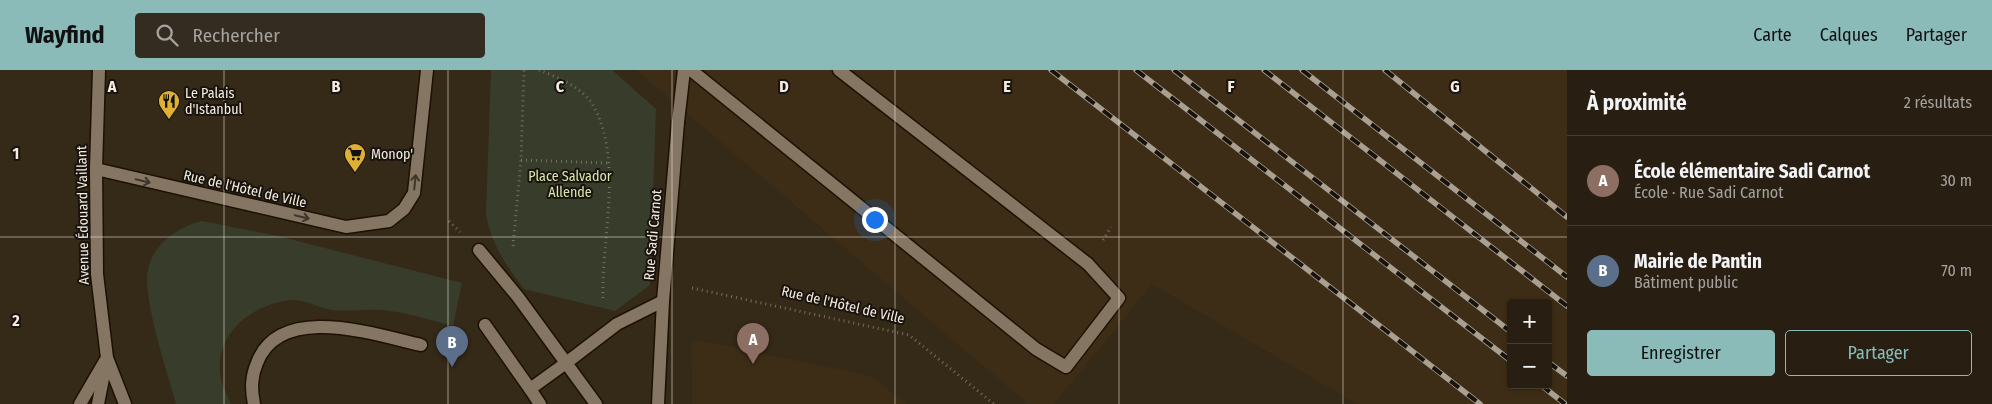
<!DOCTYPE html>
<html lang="fr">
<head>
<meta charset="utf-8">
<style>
  body { margin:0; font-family:"Fira Sans Condensed",sans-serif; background:#342c20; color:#f1f3f6 }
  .controls { position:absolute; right:15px; bottom:15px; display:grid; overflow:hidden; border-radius:5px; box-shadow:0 1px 4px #0004 }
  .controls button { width:45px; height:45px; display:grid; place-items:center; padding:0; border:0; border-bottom:1px solid #443d32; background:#281f12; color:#f1f3f6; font:25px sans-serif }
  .you { position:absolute; left:874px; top:149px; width:18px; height:18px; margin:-12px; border:4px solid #fff; border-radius:50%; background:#1a73e8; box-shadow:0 0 0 8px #1a73e833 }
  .badge { display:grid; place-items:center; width:32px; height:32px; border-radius:50%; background:#8bbbb9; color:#fff; font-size:16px; font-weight:700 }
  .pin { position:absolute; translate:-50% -41px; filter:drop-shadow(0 1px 2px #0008) }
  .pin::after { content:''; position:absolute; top:26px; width:18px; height:15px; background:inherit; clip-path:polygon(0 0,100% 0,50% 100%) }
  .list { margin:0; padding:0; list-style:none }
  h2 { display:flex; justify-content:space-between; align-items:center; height:65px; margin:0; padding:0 20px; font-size:21px }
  h2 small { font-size:16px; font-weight:400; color:#a5a29f }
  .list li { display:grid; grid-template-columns:32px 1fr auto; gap:15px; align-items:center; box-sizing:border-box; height:90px; padding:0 20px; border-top:1px solid #443d32 }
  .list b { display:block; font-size:19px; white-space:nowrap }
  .list p { margin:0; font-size:16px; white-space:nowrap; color:#a5a29f }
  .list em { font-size:16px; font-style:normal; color:#a5a29f }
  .actions { display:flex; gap:10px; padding:15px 20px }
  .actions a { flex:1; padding:11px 0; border:1px solid #8bbbb9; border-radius:5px; text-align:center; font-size:18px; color:#8bbbb9 }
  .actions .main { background:#8bbbb9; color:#111 }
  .icon { flex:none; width:28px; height:28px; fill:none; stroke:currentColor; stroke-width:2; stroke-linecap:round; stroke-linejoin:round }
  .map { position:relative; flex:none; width:1567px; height:334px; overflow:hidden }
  header { display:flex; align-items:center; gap:30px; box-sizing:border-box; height:70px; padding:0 25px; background:#8bbbb9; color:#111 }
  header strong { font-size:24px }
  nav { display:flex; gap:28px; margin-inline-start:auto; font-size:18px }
  .search { width:350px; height:45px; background:#342c20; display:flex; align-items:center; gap:12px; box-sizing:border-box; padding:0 18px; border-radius:5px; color:#a5a29f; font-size:19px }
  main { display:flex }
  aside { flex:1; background:#281f12 }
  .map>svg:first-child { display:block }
  .built { fill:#3d2d16; fill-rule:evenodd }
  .green { fill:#383d2b }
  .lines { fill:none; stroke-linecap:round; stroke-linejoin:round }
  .lane-casing { stroke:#1d1103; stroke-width:15 }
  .street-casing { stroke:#1d1103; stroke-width:15 }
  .secondary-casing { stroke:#1d1103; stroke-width:15 }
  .path { stroke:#786d5e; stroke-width:3; stroke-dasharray:1 4; stroke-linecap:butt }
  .lane { stroke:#857664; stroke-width:12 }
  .street { stroke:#857664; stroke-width:12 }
  .secondary { stroke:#857664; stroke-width:12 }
  .rail-casing { stroke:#a9a092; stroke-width:5.5 }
  .rail { stroke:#18130c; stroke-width:4; stroke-dasharray:11; stroke-linecap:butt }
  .oneway { stroke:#3e362b }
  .grid { fill:none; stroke:#f5ede2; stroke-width:1; stroke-opacity:0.55 }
  .labels { text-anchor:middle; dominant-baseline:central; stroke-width:4; stroke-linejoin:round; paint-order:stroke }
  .poi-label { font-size:14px; fill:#f5ede2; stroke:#18130c; text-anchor:start }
  .park-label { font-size:14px; fill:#d8e7ad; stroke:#18130c }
  .street-label { font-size:14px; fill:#f5ede2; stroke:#18130c }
  .grid-label { font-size:16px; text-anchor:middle; font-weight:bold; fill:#f5ede2; stroke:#18130c; stroke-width:4; stroke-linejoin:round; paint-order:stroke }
</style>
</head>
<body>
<header>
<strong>Wayfind</strong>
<div class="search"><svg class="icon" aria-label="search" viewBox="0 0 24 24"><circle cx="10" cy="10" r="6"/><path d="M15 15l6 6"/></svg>Rechercher</div>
<nav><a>Carte</a><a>Calques</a><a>Partager</a></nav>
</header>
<main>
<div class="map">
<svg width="1567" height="334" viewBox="0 0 1567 334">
  <rect width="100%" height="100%" fill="#352918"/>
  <!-- built -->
  <g class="built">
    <path d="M636 0H1567V334H1357L1152 214 1054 334H1028ZM1511 233H1548V315H1511Z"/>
    <path d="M698 270 871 306 906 334H692L691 274Z"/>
  </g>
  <!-- green -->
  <g class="green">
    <path d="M491 0H612L656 39 650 215 615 241 524 219C506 195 491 174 486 144Z"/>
    <path d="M202 151 278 166 462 213 453 256C433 251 412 244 390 241 371 238 352 242 333 240 320 239 306 229 293 230 251 233 209 267 222 313 224 320 228 327 231 334H176C168 303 140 224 149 196 155 173 180 156 202 151Z"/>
  </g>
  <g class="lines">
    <!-- lane casing -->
    <g class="lane-casing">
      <g id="lane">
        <path d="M691 0 1036 279 1066 297 1119 228 1088 194 839 0"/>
        <path d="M678 52 684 0"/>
        <path d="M485 255 530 319 566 293"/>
        <path d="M530 319 540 334"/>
        <path d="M80 334 105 291"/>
        <path d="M254 334C251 319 251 307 257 293 280 232 376 265 421 275"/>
      </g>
    </g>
    <!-- street casing -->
    <g class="street-casing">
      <g id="street">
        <path d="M96 99 346 157 389 151 404 139 414 123 427 0"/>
        <path d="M479 180 518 227 596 334"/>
        <path d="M566 293 617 254 663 231"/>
        <path d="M658 334 663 231 678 52"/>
      </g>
    </g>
    <!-- secondary casing -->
    <g class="secondary-casing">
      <g id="secondary">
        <path d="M99 0 96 99 97 204 107 288 125 334"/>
        <path d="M98 334 107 288"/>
      </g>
    </g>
    <!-- path -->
    <g class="path">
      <path d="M539 0C559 8 585 18 595 39 623 94 601 170 603 229"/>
      <path d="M521 90 607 93"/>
      <path d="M449 151 460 162"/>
      <path d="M1103 170 1111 157"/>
      <path d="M513 176 521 90 524 0"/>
      <path d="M692 218 909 265 994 334"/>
    </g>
    <!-- lane -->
    <use href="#lane" class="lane"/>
    <!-- street -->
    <use href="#street" class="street"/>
    <!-- secondary -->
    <use href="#secondary" class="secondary"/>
    <!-- rail casing -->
    <g class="rail-casing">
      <g id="rail">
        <path d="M1051 0 1480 334"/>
        <path d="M1136 0 1511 291"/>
        <path d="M1174 0 1511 262"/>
        <path d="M1264 0 1567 236"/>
        <path d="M1302 0 1567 207"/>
        <path d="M1385 0 1567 147"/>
        <path d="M1548 292 1567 306"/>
        <path d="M1541 315 1565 334"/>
      </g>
    </g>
    <!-- rail -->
    <use href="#rail" class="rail"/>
  </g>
  <!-- one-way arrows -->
  <defs><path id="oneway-shaft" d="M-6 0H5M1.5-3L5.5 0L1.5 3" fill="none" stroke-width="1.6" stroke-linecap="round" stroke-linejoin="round" transform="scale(1.25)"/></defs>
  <g class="oneway">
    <use href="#oneway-shaft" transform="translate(143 111) rotate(13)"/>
    <use href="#oneway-shaft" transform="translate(415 112) rotate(-84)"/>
    <use href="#oneway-shaft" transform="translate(302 147) rotate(13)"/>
  </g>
  <!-- grid -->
  <path class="grid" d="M224 0V334M448 0V334M672 0V334M895 0V334M1119 0V334M1343 0V334M0 167H1567"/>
  <!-- icons -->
  <defs>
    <g id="restaurant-pin" transform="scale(1.125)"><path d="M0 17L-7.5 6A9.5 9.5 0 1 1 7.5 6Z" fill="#e0b034" stroke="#18130c"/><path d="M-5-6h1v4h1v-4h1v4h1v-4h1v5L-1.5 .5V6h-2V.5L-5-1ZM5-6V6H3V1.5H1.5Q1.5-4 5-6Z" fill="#111"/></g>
    <g id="supermarket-pin" transform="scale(1.125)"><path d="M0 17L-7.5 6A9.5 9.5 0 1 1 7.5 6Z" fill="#e0b034" stroke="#18130c"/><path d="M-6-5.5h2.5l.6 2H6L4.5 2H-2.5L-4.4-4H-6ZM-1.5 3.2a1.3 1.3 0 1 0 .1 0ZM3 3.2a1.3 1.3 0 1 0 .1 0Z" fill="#111"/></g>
  </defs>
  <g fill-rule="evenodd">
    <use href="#restaurant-pin" x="169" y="31"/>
    <use href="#supermarket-pin" x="355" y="84"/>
  </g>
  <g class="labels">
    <!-- poi labels -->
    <g class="poi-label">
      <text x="185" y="23">Le Palais<tspan x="185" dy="16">d'Istanbul</tspan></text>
      <text x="371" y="84">Monop'</text>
    </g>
    <!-- park labels -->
    <g class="park-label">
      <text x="570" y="106">Place Salvador<tspan x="570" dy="16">Allende</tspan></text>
    </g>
    <!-- street labels -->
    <g class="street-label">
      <text transform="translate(245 119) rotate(13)">Rue de l'Hôtel de Ville</text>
      <text transform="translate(83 145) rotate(-91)">Avenue Édouard Vaillant</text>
      <text transform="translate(653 165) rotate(-85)">Rue Sadi Carnot</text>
      <text transform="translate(843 235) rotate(13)">Rue de l'Hôtel de Ville</text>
    </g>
  </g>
  <g class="grid-label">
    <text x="112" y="22">A</text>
    <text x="336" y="22">B</text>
    <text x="560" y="22">C</text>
    <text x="784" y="22">D</text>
    <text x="1007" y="22">E</text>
    <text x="1231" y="22">F</text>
    <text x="1455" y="22">G</text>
    <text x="16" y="89">1</text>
    <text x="16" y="256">2</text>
  </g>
</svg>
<div class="controls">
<button>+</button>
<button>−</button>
</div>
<div class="you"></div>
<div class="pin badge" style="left:753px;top:294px;background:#8d6e63">A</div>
<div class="pin badge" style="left:452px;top:297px;background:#5c6f8a">B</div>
</div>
<aside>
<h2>À proximité<small>2 résultats</small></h2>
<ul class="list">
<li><span class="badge" style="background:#8d6e63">A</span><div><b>École élémentaire Sadi Carnot</b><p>École · Rue Sadi Carnot</p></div><em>30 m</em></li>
<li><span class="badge" style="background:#5c6f8a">B</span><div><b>Mairie de Pantin</b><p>Bâtiment public</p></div><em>70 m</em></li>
</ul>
<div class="actions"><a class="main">Enregistrer</a><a>Partager</a></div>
</aside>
</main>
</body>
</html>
